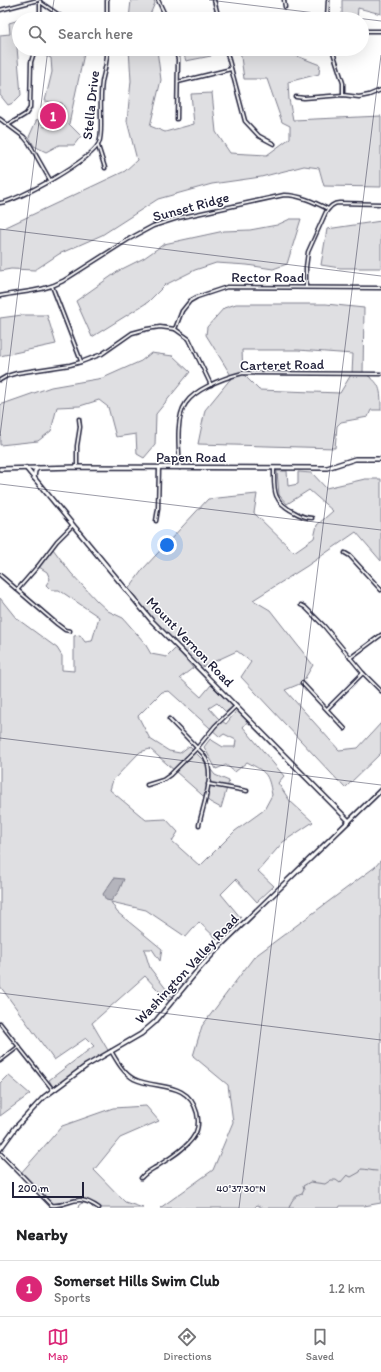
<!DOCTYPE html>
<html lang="en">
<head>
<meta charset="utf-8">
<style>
  body { margin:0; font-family:Itim,sans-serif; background:#f2f2f2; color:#202124 }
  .scale { position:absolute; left:12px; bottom:10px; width:72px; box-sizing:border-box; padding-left:4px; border:2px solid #22223b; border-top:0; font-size:11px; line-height:14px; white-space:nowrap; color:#22223b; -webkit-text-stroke:3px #fff; paint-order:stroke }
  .you { position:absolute; left:167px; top:545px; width:14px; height:14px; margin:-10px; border:3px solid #fff; border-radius:50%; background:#1a73e8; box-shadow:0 0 0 6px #1a73e833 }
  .badge { display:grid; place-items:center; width:26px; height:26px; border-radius:50%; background:#db2777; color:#fff; font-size:13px; font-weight:700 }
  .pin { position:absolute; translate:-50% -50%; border:2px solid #fff; box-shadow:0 1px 4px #0006 }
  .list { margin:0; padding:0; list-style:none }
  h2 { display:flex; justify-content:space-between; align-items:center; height:52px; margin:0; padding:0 16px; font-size:17px }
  h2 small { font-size:13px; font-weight:400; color:#757577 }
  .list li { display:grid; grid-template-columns:26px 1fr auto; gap:12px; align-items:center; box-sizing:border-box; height:56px; padding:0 16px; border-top:1px solid #e0e0e0 }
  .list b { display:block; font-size:15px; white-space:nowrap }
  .list p { margin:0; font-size:13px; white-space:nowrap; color:#757577 }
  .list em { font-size:13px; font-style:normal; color:#757577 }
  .icon { flex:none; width:22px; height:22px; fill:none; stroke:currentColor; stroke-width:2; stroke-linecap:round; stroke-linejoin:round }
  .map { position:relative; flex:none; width:381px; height:1208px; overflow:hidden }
  .search { position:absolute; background:#fff; box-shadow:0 4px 16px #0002; left:12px; right:12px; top:12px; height:44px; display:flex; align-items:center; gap:10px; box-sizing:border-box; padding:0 14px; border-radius:22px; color:#757577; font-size:15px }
  .sheet { height:108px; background:#fff }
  nav { display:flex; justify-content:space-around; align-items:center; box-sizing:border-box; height:56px; border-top:1px solid #e0e0e0; background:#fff; font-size:11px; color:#757577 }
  nav a { display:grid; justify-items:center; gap:2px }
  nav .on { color:#db2777 }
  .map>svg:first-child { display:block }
  .green { fill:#dfdfe2; stroke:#80808e; fill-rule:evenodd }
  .water { fill:#b4b4bc; stroke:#7a7a88 }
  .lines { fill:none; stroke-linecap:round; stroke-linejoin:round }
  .stream { stroke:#7a7a88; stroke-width:1 }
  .street-casing { stroke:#22223b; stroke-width:5 }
  .secondary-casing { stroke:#22223b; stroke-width:6 }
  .street { stroke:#fff; stroke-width:2 }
  .secondary { stroke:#fff; stroke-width:3 }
  .ticks { fill:none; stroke:#22223b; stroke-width:1; stroke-opacity:0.45 }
  .labels { text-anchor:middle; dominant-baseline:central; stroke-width:3; stroke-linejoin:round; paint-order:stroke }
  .street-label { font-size:14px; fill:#22223b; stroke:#fff }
  .ticks-label { font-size:10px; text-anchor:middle; fill:#22223b; stroke:#fff; stroke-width:3; stroke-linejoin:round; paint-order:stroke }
</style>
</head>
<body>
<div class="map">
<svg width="381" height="1208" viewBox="0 0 381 1208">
  <rect width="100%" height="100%" fill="#fff"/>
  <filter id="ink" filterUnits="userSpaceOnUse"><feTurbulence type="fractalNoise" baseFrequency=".025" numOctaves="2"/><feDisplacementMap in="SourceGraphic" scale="8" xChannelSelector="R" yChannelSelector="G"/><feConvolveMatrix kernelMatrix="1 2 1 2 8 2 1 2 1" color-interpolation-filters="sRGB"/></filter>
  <g filter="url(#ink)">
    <!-- green -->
    <g class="green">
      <path d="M131 0H154L155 3 148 19H129Z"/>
      <path d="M342 0H381V14L358 8 357 19H342Z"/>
      <path d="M19 20V44L17 47 21 95 13 103 8 105 0 95V35L10 34 9 23Z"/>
      <path d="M43 49H85L69 124 81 136 74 145H59L46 152 34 146 29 137 37 119 44 127 56 125 65 109 62 103 45 101 52 72 51 58 43 55Z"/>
      <path d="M129 49 157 50 161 80 150 126 165 132 194 124 191 94 212 93 216 132 230 153 267 155 290 138V126L282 122 267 79H244L240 50 245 49H285L287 52 320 65 319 74 288 82 289 99 293 120 381 116V187L324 186 319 168 304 166 261 177 212 184 158 199 102 235 59 254 35 270 11 269 0 271V228H4L125 171 137 160 127 121 131 81Z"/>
      <path d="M182 49H211V56L186 61Z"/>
      <path d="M290 219H301L287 264 273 269 247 265 216 263 195 270 165 285 148 302 92 337 76 301 120 270 144 258 164 244 224 231 250 230 277 225Z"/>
      <path d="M381 221V268H340L321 265 327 229Z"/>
      <path d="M236 304H326L364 308 363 373C381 382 381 390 381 410H371L368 417 341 422 337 426 335 448 198 444 205 410 232 377 206 335 207 327 224 308ZM242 350H298L353 354 352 373 340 393 259 390 243 374Z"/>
      <path d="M22 315H47L56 344 0 356V318Z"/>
      <path d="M151 353 173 356 190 372 156 414 155 445 144 458 137 454 136 434 116 437 108 407 99 400 80 406 57 407 51 431 38 441 0 445V405L51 387 103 378 141 361Z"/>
      <path d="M277 471H287L288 486 298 484V472L312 473 326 488 365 479H381V561L356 532 307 566 253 600 270 610 313 665 302 683 285 690 339 750 358 748 381 723V753L345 788 241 677 251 662 237 651 198 669 152 621 127 591 143 569 208 499 257 494 254 513 294 552 314 538 317 525 333 511 309 490 287 504 279 495Z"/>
      <path d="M53 549 71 573 97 601 108 611 123 618 144 642 151 654 167 657 176 648 193 668 180 678 201 697 211 685 233 706 226 712 217 703 209 708 218 718 226 724 237 710 248 721 243 727 284 776 278 783 290 801 313 822 283 842 258 871 274 886 257 902 236 879 221 894 241 918 218 940 199 922 186 937 146 910 111 902 117 912 162 949 160 961 152 949H144L150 968 173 998 168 1001 145 976 92 1023 109 1052 53 1087 49 1080 94 1046 86 1038 54 1060 0 986V598L16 618 57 648 62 656V670L74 671V636L80 635 85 642 92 641 99 617 59 590H51L46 585 50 579 47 572 39 567ZM169 691 220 737 224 734 236 740 235 747H223L210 739 204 747 216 769 226 765 235 772 247 762C267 773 268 773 272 795L264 810 235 831 200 866 172 841 178 832 166 819 146 820 110 790 113 780 140 752 150 749 210 802 221 808 229 781 215 775 204 761 189 746 180 753 169 751 150 739 138 716 162 692Z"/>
      <path d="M381 860V1203L364 1206H340L339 1208H263L257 1205 254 1208H160L213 1170 233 1122 228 1085 193 1056 202 1026 254 957 375 867Z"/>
      <path d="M8 1075 30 1094 0 1116V1083Z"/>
      <path d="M146 1106 159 1121 120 1138 94 1170 125 1202 143 1208H99L90 1202 80 1200 53 1206 20 1174 62 1126 113 1108Z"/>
    </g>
    <!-- water -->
    <path class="water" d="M114 878 124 879 119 891 111 901 106 900 103 894Z"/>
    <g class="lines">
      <!-- stream -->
      <g class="stream">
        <path d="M78 1208 79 1205 82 1203H88L93 1208"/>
        <path d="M289 1208C291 1201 294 1196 302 1194L304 1190 303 1186 310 1182 325 1184 331 1180H336L340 1183 347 1175 351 1177 360 1172 361 1169C367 1169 371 1171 377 1171"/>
      </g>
      <!-- street casing -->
      <g class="street-casing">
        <g id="street">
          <path d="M158 0 167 19"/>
          <path d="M214 0 219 19"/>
          <path d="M284 0 285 7"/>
          <path d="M40 1V19"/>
          <path d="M40 2 65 19"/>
          <path d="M0 10 38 0"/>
          <path d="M107 19V0"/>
          <path d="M327 19 328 0"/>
          <path d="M362 31H381"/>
          <path d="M175 49 178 59 177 119"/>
          <path d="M226 49 245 121 259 136 274 144"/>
          <path d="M332 49 343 83V95"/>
          <path d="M178 82 231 69"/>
          <path d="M296 97 304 98 343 95 359 97 369 95 381 90"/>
          <path d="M0 119 24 137 29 143 50 180"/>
          <path d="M8 125 26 114 30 108 31 62 35 49"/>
          <path d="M98 146 105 168"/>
          <path d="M0 203C18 201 91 160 99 143 101 138 101 131 101 125 101 111 100 96 102 82 104 71 108 61 107 49"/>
          <path d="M52 286 81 361"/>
          <path d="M306 287V267L308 252 326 212C330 207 333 203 339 203L381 204"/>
          <path d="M0 296C22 291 43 292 63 281L129 239 153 226 178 218 284 195C300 195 314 202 328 209"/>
          <path d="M175 329 182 311 190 301 197 297 227 287 381 288"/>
          <path d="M0 380 7 376 17 373 70 365 81 362 102 354 132 333 147 329 160 327 175 329 189 339 211 385"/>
          <path d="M77 467V446L80 427 79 419"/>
          <path d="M180 468C179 450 175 418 186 403 191 396 200 390 208 386 219 380 231 376 243 373L381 374"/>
          <path d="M274 469C274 490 272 501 294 512 299 515 305 518 312 518"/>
          <path d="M156 521 158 509 159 468"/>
          <path d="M345 553 350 556 381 590"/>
          <path d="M0 575 57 624 65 630 70 631"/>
          <path d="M18 589 38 566 57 541 73 525"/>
          <path d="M301 605 305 607 324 626 363 673 381 691"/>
          <path d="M350 658 381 635"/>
          <path d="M302 683 345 729"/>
          <path d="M327 709 363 673"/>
          <path d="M169 719 203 754C217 772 203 805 199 825"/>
          <path d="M208 784 247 791"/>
          <path d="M147 785 163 780 170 775 197 748 215 726 236 706"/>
          <path d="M0 1023 53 1090"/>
          <path d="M111 1051C117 1061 123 1073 134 1079 156 1090 188 1080 197 1113 199 1122 198 1132 192 1139 183 1151 168 1159 156 1167 151 1170 145 1173 141 1178"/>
          <path d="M0 1061 18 1047"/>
          <path d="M0 1153 51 1205C71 1208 73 1190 99 1208"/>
        </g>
      </g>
      <!-- secondary casing -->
      <g class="secondary-casing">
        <g id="secondary">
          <path d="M26 468 152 621 349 821"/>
          <path d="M0 469 77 467 327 468 355 459H381"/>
          <path d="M34 478 35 471 38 468"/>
          <path d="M0 1149 16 1127 44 1097 86 1066 141 1034 155 1022 198 970 221 945 381 790"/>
        </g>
      </g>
      <!-- street -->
      <use href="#street" class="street"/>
      <!-- secondary -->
      <use href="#secondary" class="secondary"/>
    </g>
  </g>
  <!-- ticks -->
  <path class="ticks" d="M209 0 381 21M51 19 54 0M0 229 381 276M0 436 48 49M0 484 381 530M0 738 381 785M0 993 381 1040M239 1208 381 55"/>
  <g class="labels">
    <!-- street labels -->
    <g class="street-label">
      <text transform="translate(91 105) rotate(-84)">Stella Drive</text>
      <text transform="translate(191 207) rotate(-15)">Sunset Ridge</text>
      <text x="268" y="277">Rector Road</text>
      <text transform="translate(282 365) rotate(-1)">Carteret Road</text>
      <text x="191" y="457">Papen Road</text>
      <text transform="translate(190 642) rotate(46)">Mount Vernon Road</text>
      <text transform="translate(187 969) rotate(-47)">Washington Valley Road</text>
    </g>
  </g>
  <g class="ticks-label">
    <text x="241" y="1192">40°37'30"N</text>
  </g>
</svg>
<div class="scale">200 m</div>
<div class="you"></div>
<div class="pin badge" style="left:53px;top:116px">1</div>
<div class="search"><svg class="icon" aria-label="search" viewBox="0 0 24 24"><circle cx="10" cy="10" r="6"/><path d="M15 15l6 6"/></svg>Search here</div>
</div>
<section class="sheet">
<h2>Nearby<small></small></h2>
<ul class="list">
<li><span class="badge">1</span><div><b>Somerset Hills Swim Club</b><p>Sports</p></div><em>1.2 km</em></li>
</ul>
</section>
<nav>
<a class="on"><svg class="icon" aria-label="map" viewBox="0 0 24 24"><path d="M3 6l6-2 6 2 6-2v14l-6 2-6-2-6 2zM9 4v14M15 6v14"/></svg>Map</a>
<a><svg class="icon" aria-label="directions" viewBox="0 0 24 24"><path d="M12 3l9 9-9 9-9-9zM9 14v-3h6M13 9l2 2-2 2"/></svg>Directions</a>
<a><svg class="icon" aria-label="saved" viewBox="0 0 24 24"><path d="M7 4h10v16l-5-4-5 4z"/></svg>Saved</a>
</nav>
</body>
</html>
